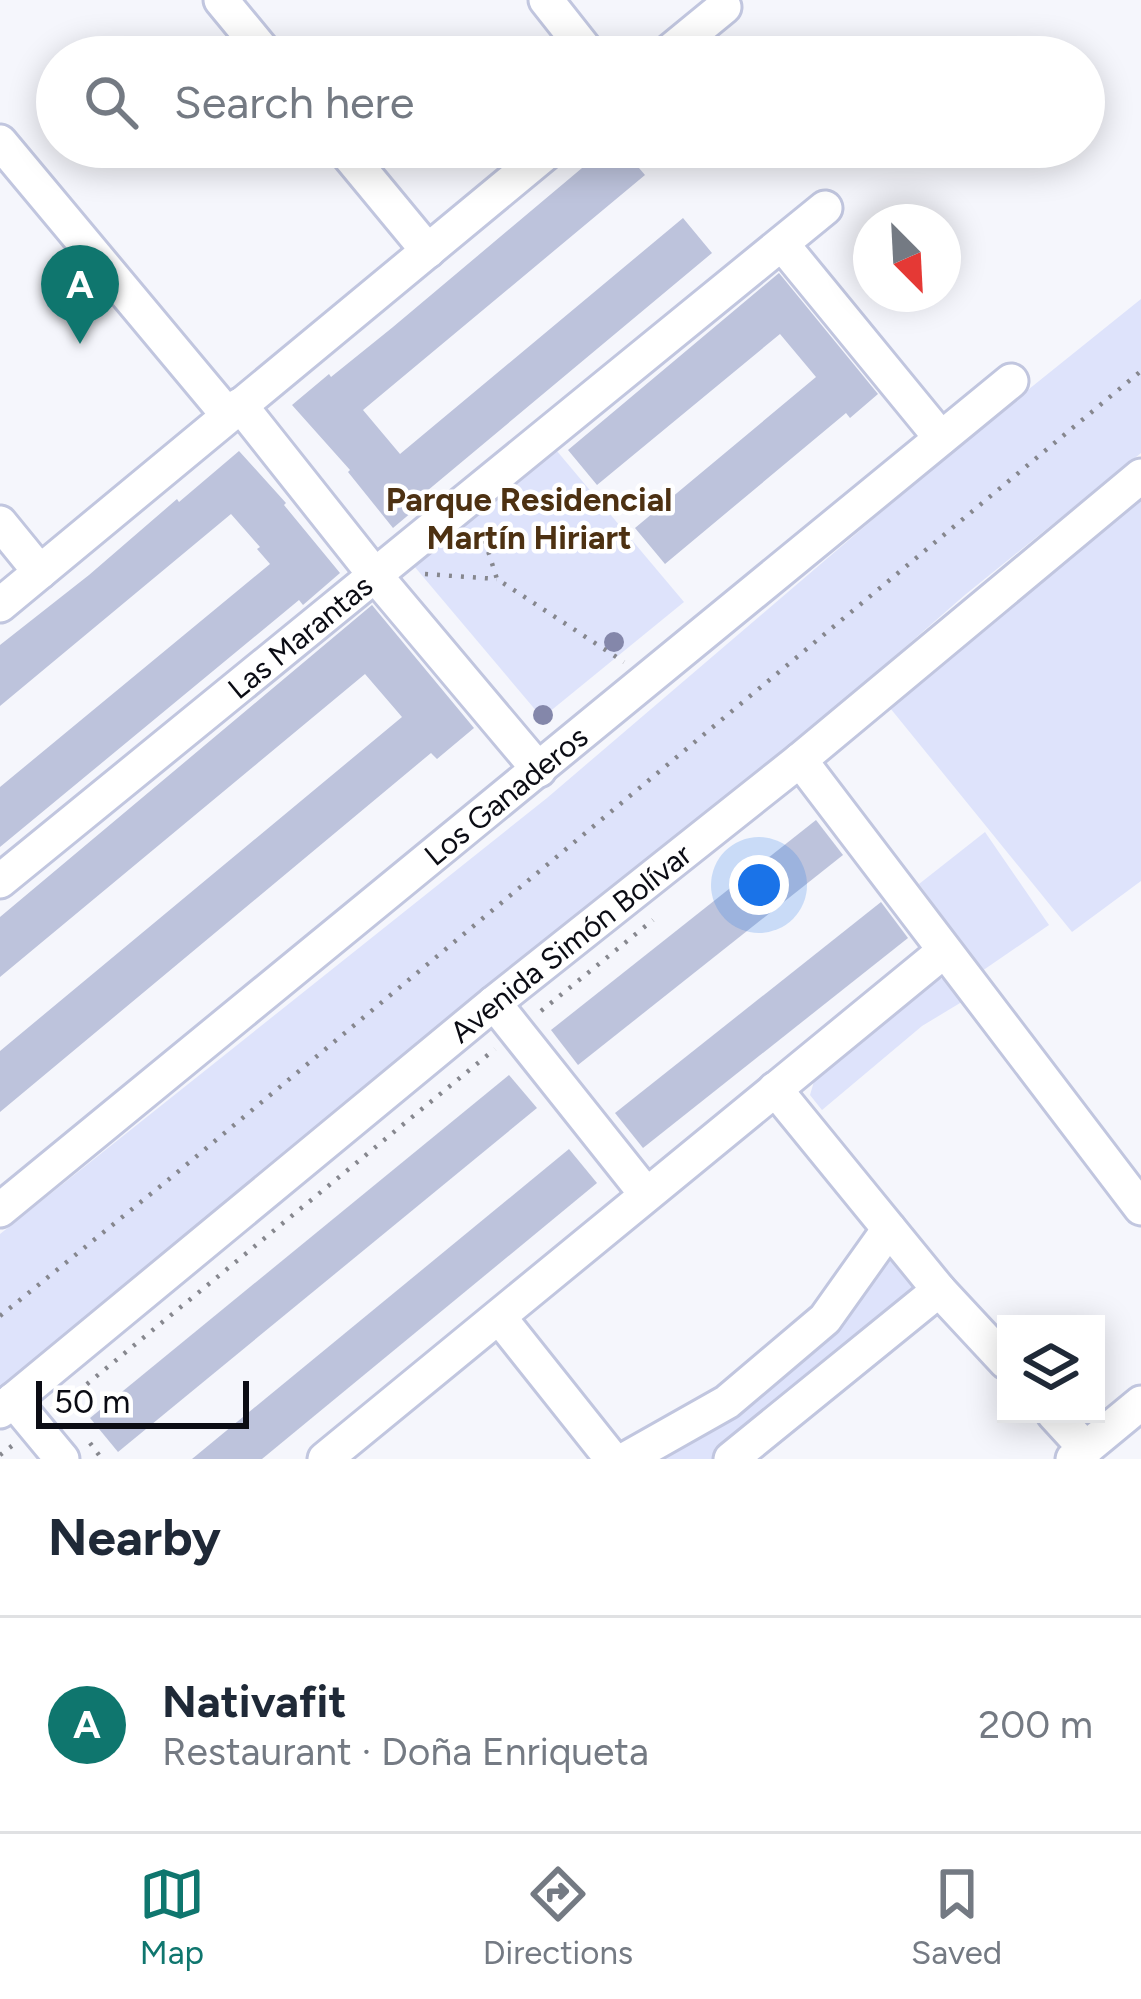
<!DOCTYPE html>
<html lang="en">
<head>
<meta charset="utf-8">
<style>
  body { margin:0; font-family:Figtree,sans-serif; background:#f6f6f7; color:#1f2937 }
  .controls { position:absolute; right:36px; bottom:36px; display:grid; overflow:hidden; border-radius:0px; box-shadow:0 6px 30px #0003 }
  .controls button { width:108px; height:108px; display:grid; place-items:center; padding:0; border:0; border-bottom:3px solid #e0e1e3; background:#fff; color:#1f2937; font:60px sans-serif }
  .compass { position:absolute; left:853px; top:204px; width:108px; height:108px; border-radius:50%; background:#fff; box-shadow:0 6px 30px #0003; rotate:156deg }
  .scale { position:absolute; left:36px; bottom:30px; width:213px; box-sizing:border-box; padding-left:12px; border:6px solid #0b0c14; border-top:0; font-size:33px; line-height:42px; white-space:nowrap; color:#0b0c14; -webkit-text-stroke:9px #fff; paint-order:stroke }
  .you { position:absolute; left:759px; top:885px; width:42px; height:42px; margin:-30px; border:9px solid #fff; border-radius:50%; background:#1a73e8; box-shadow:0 0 0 18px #1a73e833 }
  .badge { display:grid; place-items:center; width:78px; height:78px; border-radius:50%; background:#0f766e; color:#fff; font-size:39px; font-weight:700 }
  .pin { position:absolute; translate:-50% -99px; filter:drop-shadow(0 3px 6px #0008) }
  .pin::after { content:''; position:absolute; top:63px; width:42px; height:36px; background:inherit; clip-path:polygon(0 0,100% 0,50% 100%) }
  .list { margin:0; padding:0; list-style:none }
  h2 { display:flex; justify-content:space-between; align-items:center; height:156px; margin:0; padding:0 48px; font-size:51px }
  h2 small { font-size:39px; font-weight:400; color:#747a83 }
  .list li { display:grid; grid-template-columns:78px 1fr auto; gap:36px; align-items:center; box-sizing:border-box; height:216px; padding:0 48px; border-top:3px solid #e0e1e3 }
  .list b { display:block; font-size:45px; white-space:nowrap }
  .list p { margin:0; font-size:39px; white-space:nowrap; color:#747a83 }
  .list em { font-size:39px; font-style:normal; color:#747a83 }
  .icon { flex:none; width:66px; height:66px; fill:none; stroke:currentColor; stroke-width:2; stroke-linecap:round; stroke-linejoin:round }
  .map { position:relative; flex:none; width:1141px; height:1459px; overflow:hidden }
  .search { position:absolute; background:#fff; box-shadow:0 6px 30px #0003; left:36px; right:36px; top:36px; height:132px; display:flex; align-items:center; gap:30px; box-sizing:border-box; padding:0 42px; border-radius:66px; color:#747a83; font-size:45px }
  .sheet { height:372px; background:#fff }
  nav { display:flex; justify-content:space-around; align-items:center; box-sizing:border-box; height:168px; border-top:3px solid #e0e1e3; background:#fff; font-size:33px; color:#747a83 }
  nav a { display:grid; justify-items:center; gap:6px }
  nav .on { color:#0f766e }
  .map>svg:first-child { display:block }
  .green { fill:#dee3fb }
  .building { fill:#bdc3dc }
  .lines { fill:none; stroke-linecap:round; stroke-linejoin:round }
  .minor-casing { stroke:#c1c6df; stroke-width:39 }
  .path { stroke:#86878e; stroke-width:4.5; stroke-dasharray:3 9; stroke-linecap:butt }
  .minor { stroke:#fff; stroke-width:33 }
  .tree { fill:#8487aa }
  .labels { text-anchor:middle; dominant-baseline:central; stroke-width:9; stroke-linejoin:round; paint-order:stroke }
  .street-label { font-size:30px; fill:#0b0c14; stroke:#fff }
  .neighbourhood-label { font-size:33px; font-weight:bold; fill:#4d3112; stroke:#fff }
</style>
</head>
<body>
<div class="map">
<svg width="1141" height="1459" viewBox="0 0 1141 1459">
  <rect width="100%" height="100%" fill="#f5f6fc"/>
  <!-- green -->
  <g class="green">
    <path d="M1141 299V453L966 594 761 773 0 1391V1234L547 798 968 438Z"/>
    <path d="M551 444 684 602 548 713H538L414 566 419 552Z"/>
    <path d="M1141 493V881L1072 932 886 703Z"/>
    <path d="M985 832 1049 925 982 971 919 884Z"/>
    <path d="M947 978 965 1000 922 1026 822 1110 810 1095 815 1078 934 980Z"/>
    <path d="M891 1253 918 1294 717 1459H643Z"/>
  </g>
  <!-- building -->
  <g class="building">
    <path d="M607 147H621L645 175 363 410 400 454 683 218 712 253 427 491 431 496 393 528 348 472 350 470 292 405 329 374 331 377 393 327Z"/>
    <path d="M779 273 878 394 850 418 846 413 665 564 635 528 816 377 780 334 597 485 568 450Z"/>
    <path d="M239 451 286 503 284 505 340 573 303 605 299 600 0 847V787L270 564 257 549 260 547 231 514 0 706V645L89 575 177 499 179 502Z"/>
    <path d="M372 605 474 728 437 759 431 753 0 1112V1051L402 717 365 674 0 977V917Z"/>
    <path d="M816 820 843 855 578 1065 551 1030Z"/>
    <path d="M881 902 908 938 643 1148 615 1113Z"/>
    <path d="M509 1075 537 1108 118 1452 90 1418Z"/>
    <path d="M569 1149 597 1183 551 1221 262 1459H192Z"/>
  </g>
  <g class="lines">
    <!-- minor casing -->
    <g class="minor-casing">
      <g id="minor">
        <path d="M221 0 268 57"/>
        <path d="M546 0 591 57"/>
        <path d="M663 57 724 7"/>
        <path d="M0 142 227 414"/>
        <path d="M342 147 428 251"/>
        <path d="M782 244 941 438"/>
        <path d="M240 405 374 574 539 770"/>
        <path d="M0 523 40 572"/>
        <path d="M0 605 553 147"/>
        <path d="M800 760 1141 1208"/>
        <path id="s1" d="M0 881 825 208"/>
        <path d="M494 1003 646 1194"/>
        <path d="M775 1089 939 1290 1006 1362"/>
        <path id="s2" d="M0 1210 1011 381"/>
        <path d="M499 1317 612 1459"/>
        <path d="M13 1400 62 1459"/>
        <path id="s3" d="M0 1411 494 1003 800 760 1141 476"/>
        <path d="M1054 1414 1086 1449"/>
        <path d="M325 1459 944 951"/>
        <path d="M626 1459 727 1402 825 1319 889 1229"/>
        <path d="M731 1459 939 1290"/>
        <path d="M1073 1459 1141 1403"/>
      </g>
    </g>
    <!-- path -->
    <g class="path">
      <path d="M481 529 497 579 624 662"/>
      <path d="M425 574 497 579"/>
      <path d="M541 1011 653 920"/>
      <path d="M0 1316 168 1180 1141 371"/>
      <path d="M59 1407 495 1049"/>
      <path d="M90 1443 102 1459"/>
      <path d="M0 1455 13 1445"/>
    </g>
    <!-- minor -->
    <use href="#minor" class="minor"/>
  </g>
  <!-- trees -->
  <g class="tree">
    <circle cx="614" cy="642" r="10"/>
    <circle cx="543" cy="715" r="10"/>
  </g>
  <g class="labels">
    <!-- street labels -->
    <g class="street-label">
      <text stroke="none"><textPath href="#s1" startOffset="387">Las Marantas</textPath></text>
      <text stroke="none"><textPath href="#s2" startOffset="654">Los Ganaderos</textPath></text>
      <text stroke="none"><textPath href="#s3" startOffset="738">Avenida Simón Bolívar</textPath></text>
    </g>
    <!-- neighbourhood labels -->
    <g class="neighbourhood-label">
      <text x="529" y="499">Parque Residencial<tspan x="529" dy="38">Martín Hiriart</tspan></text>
    </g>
  </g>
</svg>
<div class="controls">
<button><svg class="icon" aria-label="layers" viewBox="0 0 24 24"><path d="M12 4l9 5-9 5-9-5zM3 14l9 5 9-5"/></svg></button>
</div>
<svg class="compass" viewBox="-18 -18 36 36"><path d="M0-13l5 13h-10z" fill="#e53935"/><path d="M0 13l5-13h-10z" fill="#747a83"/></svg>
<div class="scale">50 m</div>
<div class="you"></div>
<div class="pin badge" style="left:80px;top:344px">A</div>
<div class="search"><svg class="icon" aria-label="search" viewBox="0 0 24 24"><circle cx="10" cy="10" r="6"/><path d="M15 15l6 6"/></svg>Search here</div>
</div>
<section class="sheet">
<h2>Nearby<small></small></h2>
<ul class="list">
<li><span class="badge">A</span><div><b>Nativafit</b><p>Restaurant · Doña Enriqueta</p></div><em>200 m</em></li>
</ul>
</section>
<nav>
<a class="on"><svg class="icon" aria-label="map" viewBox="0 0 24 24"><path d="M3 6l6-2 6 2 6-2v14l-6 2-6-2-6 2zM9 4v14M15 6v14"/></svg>Map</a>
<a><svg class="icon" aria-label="directions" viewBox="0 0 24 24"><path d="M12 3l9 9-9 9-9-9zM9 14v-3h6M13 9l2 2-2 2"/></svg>Directions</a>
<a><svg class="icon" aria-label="saved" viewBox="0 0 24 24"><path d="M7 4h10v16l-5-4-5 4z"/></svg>Saved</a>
</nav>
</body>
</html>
